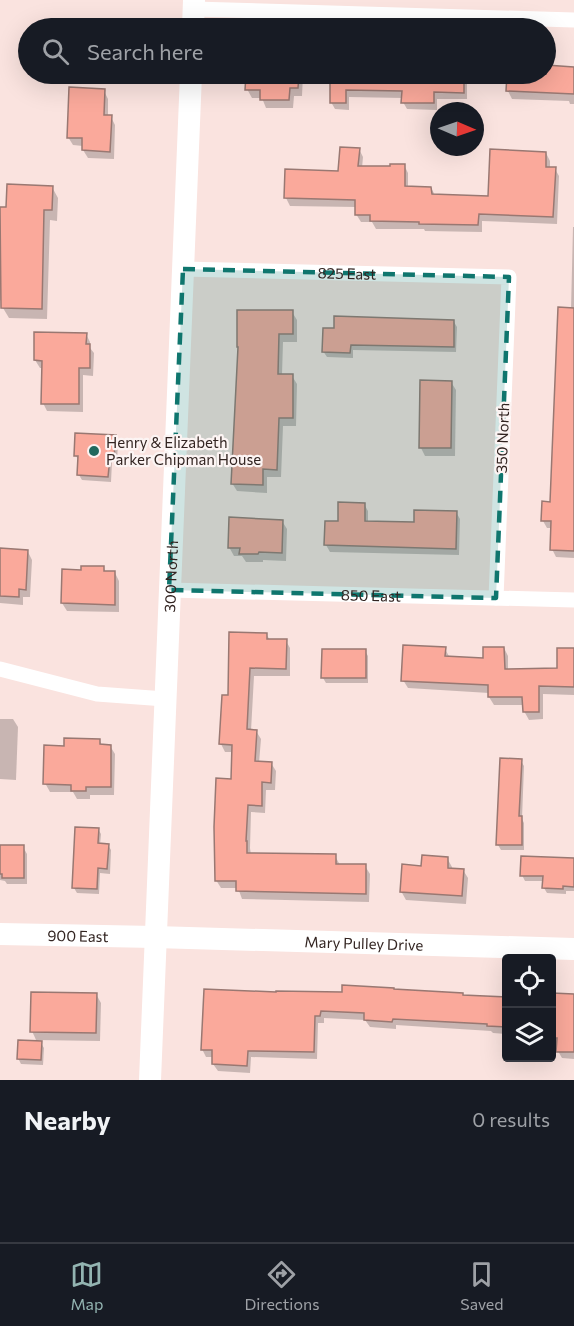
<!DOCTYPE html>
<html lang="en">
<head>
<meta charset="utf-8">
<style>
  body { margin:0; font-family:Commissioner,sans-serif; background:#20242c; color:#f1f3f6 }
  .controls { position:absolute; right:18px; bottom:18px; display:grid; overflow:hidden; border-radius:6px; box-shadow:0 6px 24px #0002 }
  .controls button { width:54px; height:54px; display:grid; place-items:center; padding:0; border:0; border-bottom:2px solid #363941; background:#171b24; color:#f1f3f6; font:30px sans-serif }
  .compass { position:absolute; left:430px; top:102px; width:54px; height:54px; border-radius:50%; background:#171b24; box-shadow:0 6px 24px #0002; rotate:92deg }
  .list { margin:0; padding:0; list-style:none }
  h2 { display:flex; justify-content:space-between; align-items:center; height:78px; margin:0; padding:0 24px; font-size:26px }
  h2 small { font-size:20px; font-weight:400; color:#9ea1a6 }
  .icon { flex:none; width:33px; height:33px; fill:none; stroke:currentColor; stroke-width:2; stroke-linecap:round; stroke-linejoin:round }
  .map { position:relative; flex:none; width:574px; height:1080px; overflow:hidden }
  .search { position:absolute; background:#171b24; box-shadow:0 6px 24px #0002; left:18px; right:18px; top:18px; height:66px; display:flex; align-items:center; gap:15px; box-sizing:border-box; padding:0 21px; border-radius:33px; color:#9ea1a6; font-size:22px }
  .sheet { height:162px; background:#171b24 }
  nav { display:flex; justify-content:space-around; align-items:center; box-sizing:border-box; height:84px; border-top:2px solid #363941; background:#171b24; font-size:16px; color:#9ea1a6 }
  nav a { display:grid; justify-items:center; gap:3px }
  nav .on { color:#93b4b1 }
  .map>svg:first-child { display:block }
  .shadow { fill:#0003 }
  .building { fill:#faa99b; stroke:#997872; stroke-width:1.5 }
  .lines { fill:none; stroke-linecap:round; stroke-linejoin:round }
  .street { stroke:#fff; stroke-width:15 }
  .secondary { stroke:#fff; stroke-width:22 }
  .marked { fill:#0f766e; fill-opacity:0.2; stroke:#0f766e; stroke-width:4.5; stroke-dasharray:12 8; stroke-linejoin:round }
  .poi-dot { fill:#21685d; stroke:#fcf4f3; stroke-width:2 }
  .labels { text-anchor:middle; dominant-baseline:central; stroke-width:4.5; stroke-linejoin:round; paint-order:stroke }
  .street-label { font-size:15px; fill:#322421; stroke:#fcf4f3 }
  .poi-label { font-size:15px; fill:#322421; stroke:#fcf4f3; text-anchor:start }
</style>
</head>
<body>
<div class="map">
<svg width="574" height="1080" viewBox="0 0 574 1080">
  <rect width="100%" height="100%" fill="#fae3df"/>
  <!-- shadow -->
  <g class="shadow">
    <path d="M546 67 574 68V104H570L569 101 512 99 508 91V74H546Z"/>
    <path d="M247 74H303L302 96H294L293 108H266L262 98H252L247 89Z"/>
    <path d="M332 74H467V99H437V110L407 109 403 102V98L349 97V110L335 109 331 102Z"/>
    <path d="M104 91 108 99V117H111L115 125 114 159 88 158 83 150V146L73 145 68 137Z"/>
    <path d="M359 149 363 157 362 168 404 165 408 173V187L431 188 435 195 489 197 546 153 550 161V168L555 169 559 176 557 224 482 221V232L425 231 424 229H376L372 222H361L356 214V207L290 206 286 198 340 172Z"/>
    <path d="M52 187 58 198 57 221 50 220 47 319 9 318 3 308V302L0 300V209H7Z"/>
    <path d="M573 227H574V558L556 557 552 549 553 528H547L543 521 552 503 571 310Z"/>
    <path d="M292 312 297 320V342H283L282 375 292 376 297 384 296 426H283L281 477H267V493L237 491 232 483 239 349Z"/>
    <path d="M454 322 457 327 456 352 353 350V358L327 357 323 351 325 329Z"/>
    <path d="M86 334 90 342V348L94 353 93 376 83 375V412L47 411 43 403V368H40L35 360Z"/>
    <path d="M451 382 456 390 455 456H425L421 448Z"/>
    <path d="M115 436 118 442 117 462H112L111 482 82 480 79 475V461L76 456Z"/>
    <path d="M364 504 368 511V522L415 523 456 512 460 519 459 555 330 552 326 545 339 523Z"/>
    <path d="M282 521 287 529 286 561 263 560V562H246L242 556H234L229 547Z"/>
    <path d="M0 549 28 552 32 560 30 597H23V605L0 603Z"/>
    <path d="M104 568 106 573H115L119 581V612L67 611 62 603 82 571Z"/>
    <path d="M266 634 270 640 286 641 290 648V676H254L251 731H256L261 739 259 763H271L276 771 275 790H266L265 813 251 812 250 848 251 855 335 856 340 865 365 866 370 874 369 902 242 899 238 888H221L216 880 232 780 233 752H225L221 744 229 696Z"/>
    <path d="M504 648 508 656V670H558L574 650V695L543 694V719L529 720 524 711V705H494L489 697V693L408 688 403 680 445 649 450 658 485 660Z"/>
    <path d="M365 651 368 656V683H326L323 678Z"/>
    <path d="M0 719H13L18 727 16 780 0 779Z"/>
    <path d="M99 740 103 746H110L115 754 114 795H90V799H77L73 792H50L45 783 66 747Z"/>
    <path d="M521 761 524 766 522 819 524 823V850H501L498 845Z"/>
    <path d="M98 829 101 834 100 845H108L111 850 110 874 100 873 99 894 77 893 74 888Z"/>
    <path d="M0 847H23L27 854V884H7L5 881 0 880Z"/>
    <path d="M447 858 452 867V869L463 870 468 878 466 904 406 900 401 891 422 867Z"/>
    <path d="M574 860V891H566V894L547 893 544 888V881H525L522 875Z"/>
    <path d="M96 994 101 1003 100 1041 36 1040 32 1031Z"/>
    <path d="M277 994 463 996 506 999V1034L493 1033 491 1031 396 1025V1029L370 1027 365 1020 324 1018V1023H318L317 1059 251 1057 250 1073 218 1071 213 1064 214 1057H206L202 1049Z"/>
    <path d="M552 995 574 996V1059L562 1058 558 1051V1045H552Z"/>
    <path d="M41 1043 44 1048 43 1065 21 1064 18 1058Z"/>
  </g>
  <!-- building -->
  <g class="building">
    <path d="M546 65 574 67V94L506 91 507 74H546Z"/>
    <path d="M246 74H299L298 88H290L289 100H260V90H245Z"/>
    <path d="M330 74H464V93L434 92V103H401L402 91 346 90V103H330Z"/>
    <path d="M69 87 105 89 104 115H112L110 152 82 150V138H67Z"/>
    <path d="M340 147 360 148 358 166H390V164H405V186L431 187 432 194 488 196 490 149 546 152V167H556L553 217 479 214 478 225 419 224V222L370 221V215H355V200L284 198 285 169 338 171Z"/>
    <path d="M7 184 53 186 52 210H44L42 309 1 308 0 207H6Z"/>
    <path d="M558 307 574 308V551L550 550 551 521H541L542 501 550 502Z"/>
    <path d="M237 310H293V334H279L278 374H293V418H279L277 470 263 469V485L231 484 238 347H237Z"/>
    <path d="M334 316 454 320V347L351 345 350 353 322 352 323 328H334Z"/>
    <path d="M34 332 87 333 86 344H90V368H79V404H41L42 361 34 360Z"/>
    <path d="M420 380 452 381 451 448H419Z"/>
    <path d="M75 433 116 435 114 457H110L108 477 77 475 78 456H74Z"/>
    <path d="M338 502 365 503V521L414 522V510L457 511 456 549 324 545 325 521H338Z"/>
    <path d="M229 517 283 520 282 553 259 552 258 554H239L240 548H228Z"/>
    <path d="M0 548 28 550 26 590 19 589V597L0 596Z"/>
    <path d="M81 566H104V571H115V605L61 603 62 569 81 570Z"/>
    <path d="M229 632 267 633V639H287L286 669 250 668 247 729 257 730 255 761 272 762 271 783 262 782V806L248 805 246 841H247V853L336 854V864H366V894L236 891V881H215L214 827 216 778 231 779 232 745 219 744 222 695H228Z"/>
    <path d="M403 645 446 647 445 656 483 658V647H504L505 669 557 668V648H574V687L539 686V712H523L522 697H488V685L401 681Z"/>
    <path d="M322 649H366V678H321Z"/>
    <path d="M64 738 100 739V744L111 745V787H86V791H71V785L43 784 44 745 64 746Z"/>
    <path d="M500 758 522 759 519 816H522V845H496Z"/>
    <path d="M75 827 99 828 98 843 109 844 107 869 98 868 97 889 72 888Z"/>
    <path d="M0 845H24V878H2V874H0Z"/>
    <path d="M422 855 448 857V868L464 869 462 896 400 892 402 864 421 866Z"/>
    <path d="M521 856 574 858V887L563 886V889L542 888 543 876H520Z"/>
    <path d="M342 985 394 988V989L463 993V995L507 997V1027L487 1026V1024L393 1019 392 1022 364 1020V1013L321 1011 320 1016H315L314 1052 248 1051 247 1066 212 1064V1050H201L204 989 276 992V991L342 992Z"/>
    <path d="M31 992 97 993 96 1033 30 1032Z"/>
    <path d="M552 993 574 994V1052H556L557 1038H552Z"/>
    <path d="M18 1040 42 1041 41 1060 17 1059Z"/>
  </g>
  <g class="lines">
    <!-- street -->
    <g class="street">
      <path d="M194 9 574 20"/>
      <path id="s1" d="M183 269 509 277 496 598"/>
      <path id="s2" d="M169 590 574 600"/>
      <path d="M0 669 97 694 165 699"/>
    </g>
    <!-- secondary -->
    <g class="secondary">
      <path d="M193 28 194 0"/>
      <path id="s3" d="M0 934 155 937 574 949"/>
      <path id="s4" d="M150 1080 191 74"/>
    </g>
  </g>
  <!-- marked area -->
  <path class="marked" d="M183 269 509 277 496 598 169 590Z"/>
  <!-- markers -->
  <circle class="poi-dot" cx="94" cy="451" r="6"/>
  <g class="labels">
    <!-- street labels -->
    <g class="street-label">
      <text stroke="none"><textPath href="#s1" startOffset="164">825 East</textPath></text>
      <text transform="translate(502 438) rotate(-88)">350 North</text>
      <text stroke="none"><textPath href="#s4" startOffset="504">300 North</textPath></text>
      <text stroke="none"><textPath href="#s2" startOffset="202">850 East</textPath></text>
      <text stroke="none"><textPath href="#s3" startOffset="78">900 East</textPath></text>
      <text stroke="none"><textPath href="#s3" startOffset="364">Mary Pulley Drive</textPath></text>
    </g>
    <!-- poi labels -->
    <g class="poi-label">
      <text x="106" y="442">Henry &amp; Elizabeth<tspan x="106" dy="17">Parker Chipman House</tspan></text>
    </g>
  </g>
</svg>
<div class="controls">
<button><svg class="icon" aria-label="locate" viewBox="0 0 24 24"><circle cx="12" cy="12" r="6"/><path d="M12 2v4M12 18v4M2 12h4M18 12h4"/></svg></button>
<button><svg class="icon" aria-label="layers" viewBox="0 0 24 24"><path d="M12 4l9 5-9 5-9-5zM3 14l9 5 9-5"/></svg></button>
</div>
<svg class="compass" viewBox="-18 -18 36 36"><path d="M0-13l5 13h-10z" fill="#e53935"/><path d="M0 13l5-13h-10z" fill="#9ea1a6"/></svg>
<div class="search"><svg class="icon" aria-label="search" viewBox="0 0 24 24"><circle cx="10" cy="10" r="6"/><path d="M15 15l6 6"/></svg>Search here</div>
</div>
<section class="sheet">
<h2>Nearby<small>0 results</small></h2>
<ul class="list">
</ul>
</section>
<nav>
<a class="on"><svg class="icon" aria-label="map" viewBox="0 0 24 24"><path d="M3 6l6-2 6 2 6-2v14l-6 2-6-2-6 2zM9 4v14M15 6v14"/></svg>Map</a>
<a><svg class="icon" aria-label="directions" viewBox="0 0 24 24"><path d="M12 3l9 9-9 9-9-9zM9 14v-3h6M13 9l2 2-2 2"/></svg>Directions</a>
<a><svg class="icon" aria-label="saved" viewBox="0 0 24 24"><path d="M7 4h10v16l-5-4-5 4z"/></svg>Saved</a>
</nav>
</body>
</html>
